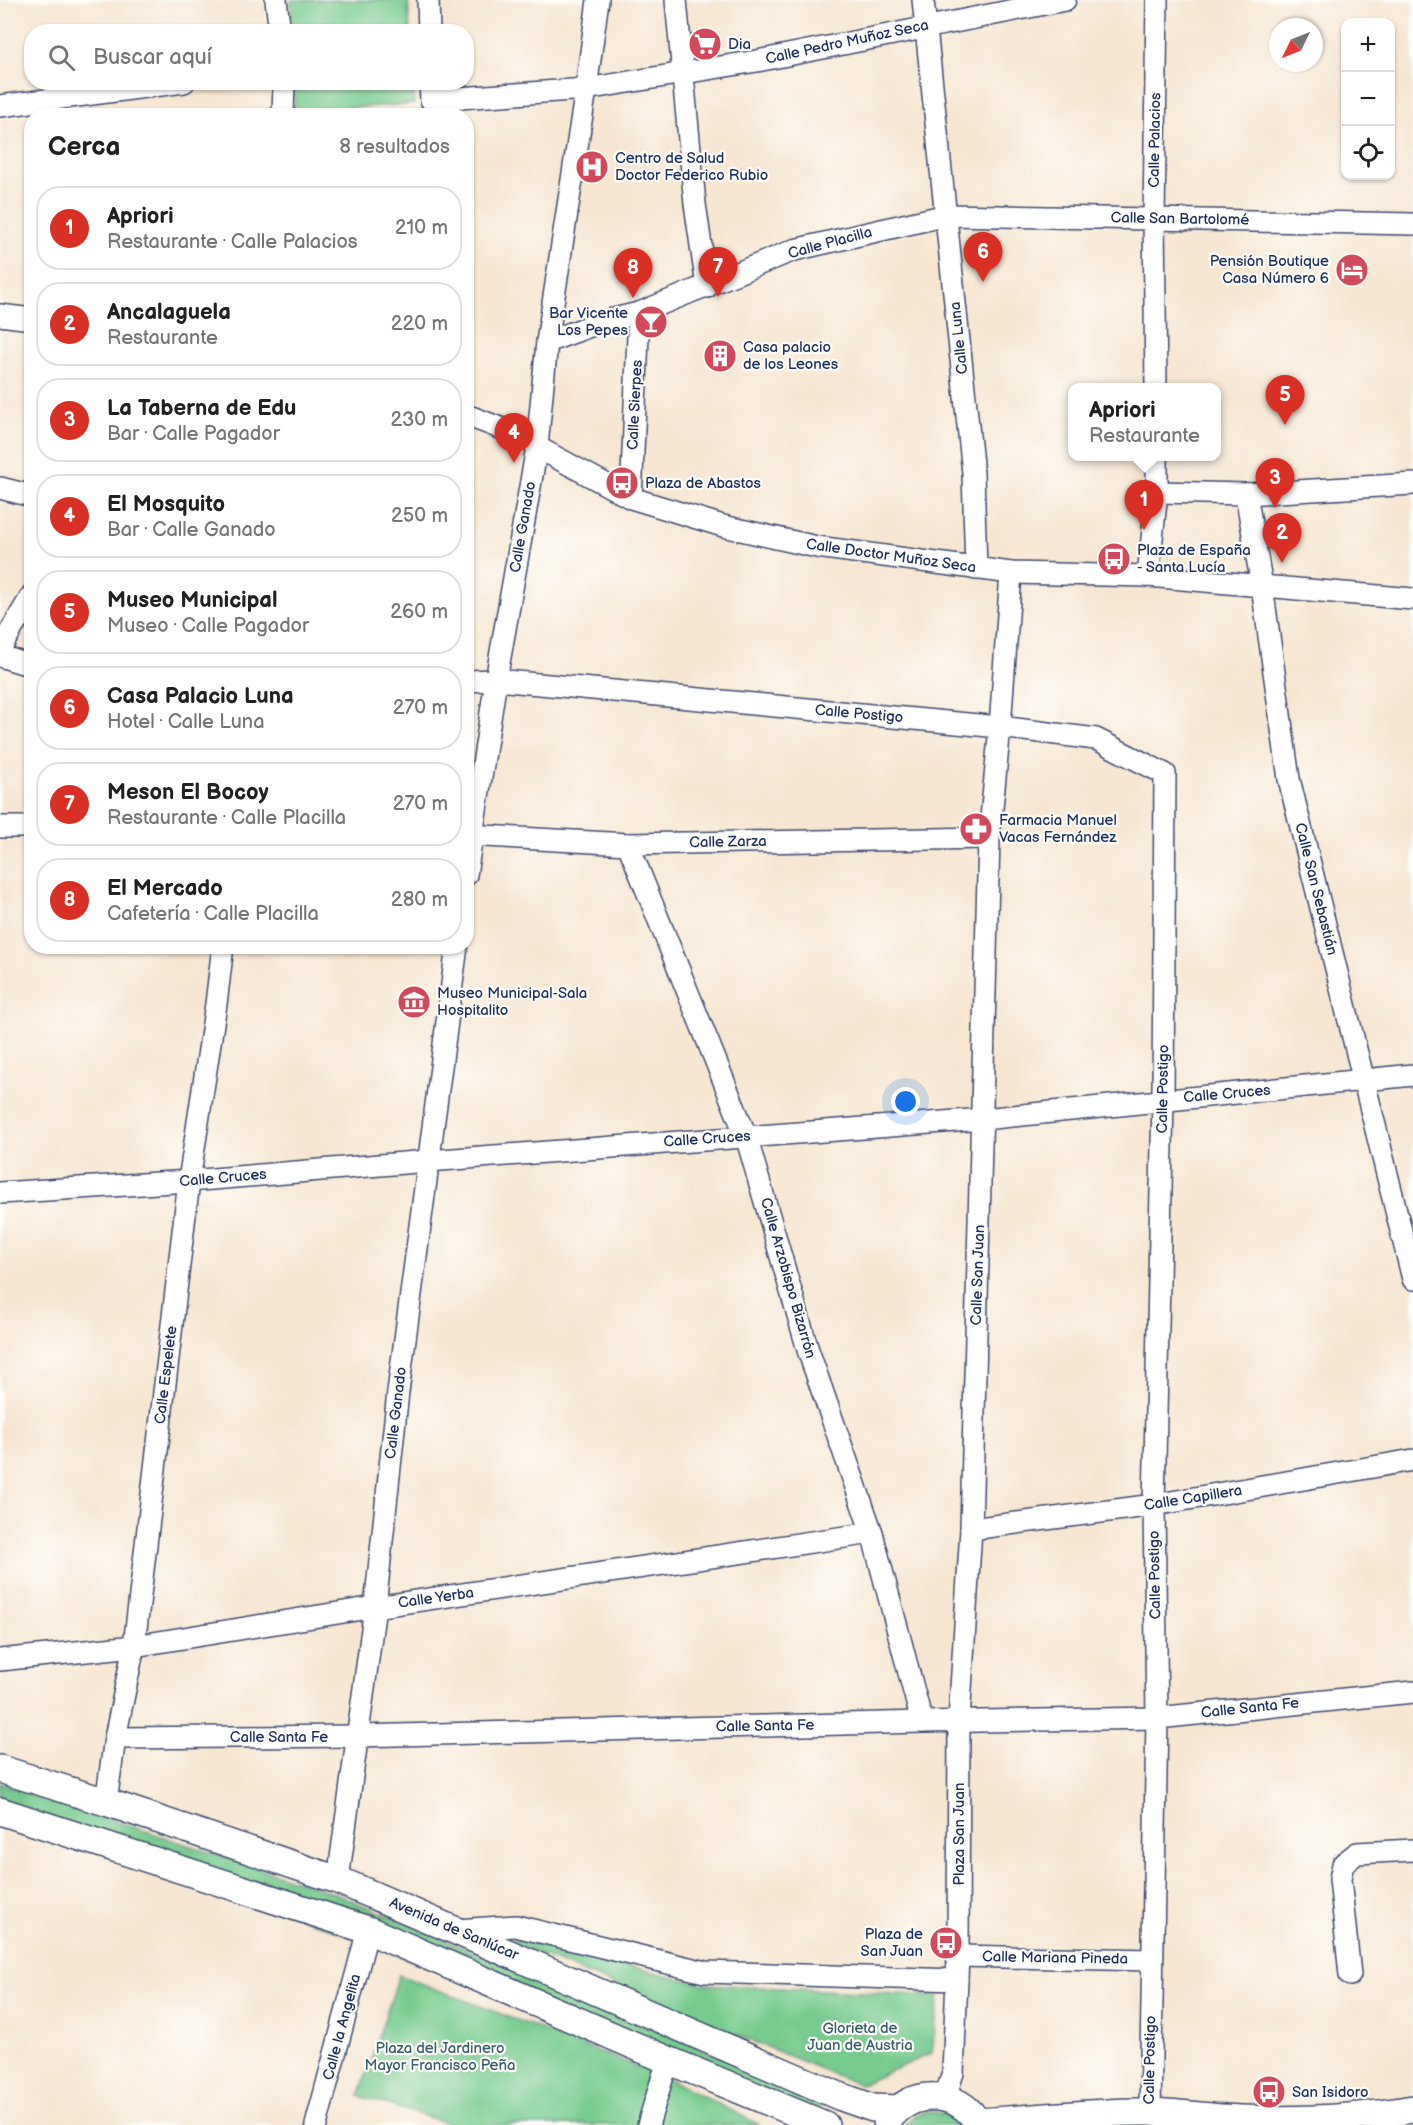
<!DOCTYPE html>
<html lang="es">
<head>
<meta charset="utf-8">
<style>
  body { margin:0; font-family:"Balsamiq Sans",sans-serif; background:#f6f6f6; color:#202124 }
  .controls { position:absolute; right:18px; top:18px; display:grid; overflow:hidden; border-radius:12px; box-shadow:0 2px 4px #0004 }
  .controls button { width:54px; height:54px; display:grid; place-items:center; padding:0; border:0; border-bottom:2px solid #e0e0e0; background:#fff; color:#202124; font:30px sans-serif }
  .compass { position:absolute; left:1269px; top:18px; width:54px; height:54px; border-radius:50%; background:#fff; box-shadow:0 2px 4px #0004; rotate:227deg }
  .you { position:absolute; left:906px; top:1102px; width:21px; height:21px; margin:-15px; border:4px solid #fff; border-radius:50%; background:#1a73e8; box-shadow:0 0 0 9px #1a73e833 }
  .badge { display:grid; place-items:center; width:39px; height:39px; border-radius:50%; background:#d93025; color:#fff; font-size:20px; font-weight:700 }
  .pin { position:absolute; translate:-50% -50px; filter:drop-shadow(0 2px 3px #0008) }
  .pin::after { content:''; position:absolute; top:32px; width:21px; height:18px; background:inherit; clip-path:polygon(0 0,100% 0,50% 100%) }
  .popup { position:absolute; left:1068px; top:383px; width:153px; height:78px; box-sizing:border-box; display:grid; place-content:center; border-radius:12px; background:#fff; filter:drop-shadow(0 2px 4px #0005); font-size:20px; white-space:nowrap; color:#757577 }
  .popup b { font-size:22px; color:#202124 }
  .popup::after { content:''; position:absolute; left:50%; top:100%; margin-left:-12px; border:12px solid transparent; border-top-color:#fff }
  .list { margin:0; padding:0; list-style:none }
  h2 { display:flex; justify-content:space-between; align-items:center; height:78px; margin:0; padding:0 24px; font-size:26px }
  h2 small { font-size:20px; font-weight:400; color:#757577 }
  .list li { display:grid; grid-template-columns:39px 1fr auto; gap:18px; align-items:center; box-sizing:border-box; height:84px; margin:0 12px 12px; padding:0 12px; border:2px solid #e0e0e0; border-radius:24px }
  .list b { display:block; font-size:22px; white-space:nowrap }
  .list p { margin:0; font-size:20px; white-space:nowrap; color:#757577 }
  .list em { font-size:20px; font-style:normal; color:#757577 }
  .icon { flex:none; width:33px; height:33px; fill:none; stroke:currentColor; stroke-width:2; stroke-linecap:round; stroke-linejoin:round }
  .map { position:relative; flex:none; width:1413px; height:2125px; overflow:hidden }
  .search { position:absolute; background:#fff; box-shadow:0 2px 4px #0004; left:24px; top:24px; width:450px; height:66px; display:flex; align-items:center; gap:15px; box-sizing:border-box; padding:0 21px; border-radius:24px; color:#757577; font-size:22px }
  .panel { position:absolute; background:#fff; box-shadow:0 2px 4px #0004; left:24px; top:108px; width:450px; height:846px; border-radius:24px }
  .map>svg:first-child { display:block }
  .green { fill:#77cb8e; stroke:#497d76; stroke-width:1.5 }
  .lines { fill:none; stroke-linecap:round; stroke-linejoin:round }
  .minor-casing { stroke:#3c4a6f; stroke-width:24 }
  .major-casing { stroke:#3c4a6f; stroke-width:30 }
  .minor { stroke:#fff; stroke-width:21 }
  .major { stroke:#fff; stroke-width:27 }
  .labels { text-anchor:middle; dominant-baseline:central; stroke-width:4.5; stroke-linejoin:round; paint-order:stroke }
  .street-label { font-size:15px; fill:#1b2f5e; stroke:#fdfcf7 }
  .poi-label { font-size:15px; fill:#1b2f5e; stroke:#fdfcf7; text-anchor:start }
  .park-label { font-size:15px; fill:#375e6c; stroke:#fdfcf7 }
</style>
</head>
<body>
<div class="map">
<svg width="1413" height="2125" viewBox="0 0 1413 2125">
  <rect width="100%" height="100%" fill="#fdfcf7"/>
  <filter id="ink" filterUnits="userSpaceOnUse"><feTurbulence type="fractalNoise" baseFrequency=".0167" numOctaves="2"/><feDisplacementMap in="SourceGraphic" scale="12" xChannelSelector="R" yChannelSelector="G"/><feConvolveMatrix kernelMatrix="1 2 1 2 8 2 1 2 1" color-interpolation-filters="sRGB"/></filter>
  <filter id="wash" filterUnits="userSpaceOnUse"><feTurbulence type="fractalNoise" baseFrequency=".008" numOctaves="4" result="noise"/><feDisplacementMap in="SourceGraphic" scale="24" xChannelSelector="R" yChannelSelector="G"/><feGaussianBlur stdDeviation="1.35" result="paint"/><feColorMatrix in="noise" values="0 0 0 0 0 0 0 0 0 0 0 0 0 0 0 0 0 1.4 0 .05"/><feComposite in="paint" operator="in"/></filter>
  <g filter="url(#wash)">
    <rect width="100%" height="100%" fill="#f7e6d1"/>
    <!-- green -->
    <g class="green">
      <path d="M291 0H408L410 31H292Z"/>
      <path d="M294 83H413L414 104 295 111Z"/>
      <path d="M0 1783 337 1894 823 2100 816 2115 0 1802Z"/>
      <path d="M516 1939 703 1984 939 1996 932 2053 860 2085 504 1940Z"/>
      <path d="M399 1975 663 2076 760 2125H454L359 2096Z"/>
      <path d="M925 2112C940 2112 951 2114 961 2125H904L913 2117Z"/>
    </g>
  </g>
  <g filter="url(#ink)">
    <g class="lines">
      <!-- minor casing -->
      <g class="minor-casing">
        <g id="minor">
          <path d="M276 0 280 32"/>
          <path d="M428 0 429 32"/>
          <path d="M676 0 695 204 707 287"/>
          <path d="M923 0 973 473 976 569"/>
          <path d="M430 82 431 100 586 89 757 61 1065 0"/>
          <path d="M0 106 184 82"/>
          <path d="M283 116 284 82"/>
          <path d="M0 315 32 319"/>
          <path d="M547 342 601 322 639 313 794 250 947 215 1413 224"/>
          <path d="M1156 388 1154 219 1157 0"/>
          <path d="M466 415 537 442"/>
          <path d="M537 447 631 498 723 526 817 547 1011 573 1148 576 1413 599"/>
          <path d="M0 488 32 496"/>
          <path d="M1157 492 1246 494 1413 484"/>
          <path d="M1246 494 1262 586 1289 779 1413 1279"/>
          <path d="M631 498 639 313"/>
          <path d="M1148 576 1157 492V456"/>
          <path d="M0 649 32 595"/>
          <path d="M0 656 32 666"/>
          <path d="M466 681 496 680 1000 727 1096 739 1165 774 1163 1100 1154 1505 1157 1718 1150 2112"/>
          <path d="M0 827H32"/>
          <path d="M466 835 628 844 989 838"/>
          <path d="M628 844 746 1136 808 1350 872 1533 922 1722"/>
          <path d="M466 875 496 680 537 447 547 342 586 89 598 0"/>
          <path d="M0 1193 189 1181 428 1161 983 1119 1413 1075"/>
          <path d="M971 1529 1154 1505 1413 1460"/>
          <path d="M0 1660 134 1646 375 1607 872 1533"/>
          <path d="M115 1738 357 1736 922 1722 1157 1718 1413 1692"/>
          <path d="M106 1802 115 1738 134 1646 189 1181 216 1004 223 946"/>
          <path d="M338 1880 375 1607 398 1392 457 946"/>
          <path d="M456 1930 516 1926 705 1972 957 1980"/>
          <path d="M958 1956 1152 1960"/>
          <path d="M1350 1975 1340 1879 1343 1864 1357 1853 1413 1850"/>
          <path d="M940 2097 948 2088 953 2073 958 1956 959 1721 971 1529 989 838 1000 727 1011 573"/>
          <path d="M316 2125 368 1930"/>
          <path d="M648 2125 663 2076 670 2061"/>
        </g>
      </g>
      <!-- major casing -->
      <g class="major-casing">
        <g id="major">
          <path d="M0 1769 106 1802 338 1880 839 2096 873 2108 898 2109"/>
          <path d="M0 1811 368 1930 670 2061 825 2125"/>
          <path d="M887 2122C908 2088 960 2088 979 2125"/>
          <path d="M977 2122C1035 2119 1092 2111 1150 2112 1180 2113 1210 2118 1241 2119 1299 2121 1356 2119 1413 2109"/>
        </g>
      </g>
      <!-- minor -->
      <use href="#minor" class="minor"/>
      <!-- major -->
      <use href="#major" class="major"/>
    </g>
  </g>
  <!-- icons -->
  <defs>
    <g id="supermarket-disc" transform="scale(1.725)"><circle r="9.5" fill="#d1495b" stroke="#fdfcf7"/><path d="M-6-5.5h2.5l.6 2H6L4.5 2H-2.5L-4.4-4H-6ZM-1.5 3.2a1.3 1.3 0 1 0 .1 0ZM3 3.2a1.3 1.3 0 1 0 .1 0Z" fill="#fff"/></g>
    <g id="hospital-disc" transform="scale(1.725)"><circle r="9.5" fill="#d1495b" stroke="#fdfcf7"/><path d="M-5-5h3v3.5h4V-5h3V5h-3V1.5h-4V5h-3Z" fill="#fff"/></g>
    <g id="hotel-disc" transform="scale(1.725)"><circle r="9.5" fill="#d1495b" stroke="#fdfcf7"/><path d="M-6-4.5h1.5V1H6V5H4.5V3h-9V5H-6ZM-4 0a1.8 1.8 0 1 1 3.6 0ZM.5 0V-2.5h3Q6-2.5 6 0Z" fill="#fff"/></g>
    <g id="bar-disc" transform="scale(1.725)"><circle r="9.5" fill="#d1495b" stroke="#fdfcf7"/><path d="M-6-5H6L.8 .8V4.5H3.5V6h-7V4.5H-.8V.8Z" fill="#fff"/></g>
    <g id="building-disc" transform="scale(1.725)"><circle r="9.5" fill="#d1495b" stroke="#fdfcf7"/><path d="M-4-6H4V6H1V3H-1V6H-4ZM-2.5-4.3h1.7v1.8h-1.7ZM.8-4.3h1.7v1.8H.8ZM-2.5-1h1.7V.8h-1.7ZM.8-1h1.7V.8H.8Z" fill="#fff"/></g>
    <g id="bus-disc" transform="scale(1.725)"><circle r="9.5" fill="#d1495b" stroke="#fdfcf7"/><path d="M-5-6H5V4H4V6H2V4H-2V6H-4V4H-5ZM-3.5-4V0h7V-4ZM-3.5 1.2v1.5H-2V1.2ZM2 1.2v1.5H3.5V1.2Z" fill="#fff"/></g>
    <g id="pharmacy-disc" transform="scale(1.725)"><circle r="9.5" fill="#d1495b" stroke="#fdfcf7"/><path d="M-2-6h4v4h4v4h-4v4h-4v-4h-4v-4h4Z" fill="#fff"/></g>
    <g id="museum-disc" transform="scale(1.725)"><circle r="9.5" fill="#d1495b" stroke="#fdfcf7"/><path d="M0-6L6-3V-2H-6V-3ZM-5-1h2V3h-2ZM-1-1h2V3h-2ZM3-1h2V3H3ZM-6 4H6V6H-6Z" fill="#fff"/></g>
  </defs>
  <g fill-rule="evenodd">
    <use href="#supermarket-disc" x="705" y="44"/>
    <use href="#hospital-disc" x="592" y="167"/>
    <use href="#hotel-disc" x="1352" y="270"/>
    <use href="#bar-disc" x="651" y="322"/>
    <use href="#building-disc" x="720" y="356"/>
    <use href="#bus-disc" x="622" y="483"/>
    <use href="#bus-disc" x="1114" y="559"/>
    <use href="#pharmacy-disc" x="976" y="829"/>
    <use href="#museum-disc" x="414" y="1002"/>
    <use href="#bus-disc" x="946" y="1943"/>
    <use href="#bus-disc" x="1269" y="2092"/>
  </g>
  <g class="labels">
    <!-- street labels -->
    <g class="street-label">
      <text transform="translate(847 42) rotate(-12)">Calle Pedro Muñoz Seca</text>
      <text transform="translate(1155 140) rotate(-89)">Calle Palacios</text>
      <text transform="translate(1180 219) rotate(1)">Calle San Bartolomé</text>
      <text transform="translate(830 243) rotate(-15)">Calle Placilla</text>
      <text transform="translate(959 338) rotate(-96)">Calle Luna</text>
      <text transform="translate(635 405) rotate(-87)">Calle Sierpes</text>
      <text transform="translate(523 527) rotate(-80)">Calle Ganado</text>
      <text transform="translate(891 556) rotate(8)">Calle Doctor Muñoz Seca</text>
      <text transform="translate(859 714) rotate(5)">Calle Postigo</text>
      <text transform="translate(728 842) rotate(-1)">Calle Zarza</text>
      <text transform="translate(1316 889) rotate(76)">Calle San Sebastián</text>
      <text transform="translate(1163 1089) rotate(-89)">Calle Postigo</text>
      <text transform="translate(1227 1094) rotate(-5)">Calle Cruces</text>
      <text transform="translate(707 1139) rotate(-4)">Calle Cruces</text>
      <text transform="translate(223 1178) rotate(-5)">Calle Cruces</text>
      <text transform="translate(978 1275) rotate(-88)">Calle San Juan</text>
      <text transform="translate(788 1278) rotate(74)">Calle Arzobispo Bizarrón</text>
      <text transform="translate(166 1375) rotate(-83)">Calle Espelete</text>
      <text transform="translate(396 1413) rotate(-83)">Calle Ganado</text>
      <text transform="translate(1193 1498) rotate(-9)">Calle Capillera</text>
      <text transform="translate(1155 1575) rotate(-91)">Calle Postigo</text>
      <text transform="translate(436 1598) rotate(-8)">Calle Yerba</text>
      <text transform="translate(1250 1708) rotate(-6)">Calle Santa Fe</text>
      <text transform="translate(765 1726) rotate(-1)">Calle Santa Fe</text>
      <text x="279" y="1737">Calle Santa Fe</text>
      <text transform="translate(959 1834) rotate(-90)">Plaza San Juan</text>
      <text transform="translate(454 1929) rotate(23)">Avenida de Sanlúcar</text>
      <text transform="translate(1055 1958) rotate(1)">Calle Mariana Pineda</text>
      <text transform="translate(342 2027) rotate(-75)">Calle la Angelita</text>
      <text transform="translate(1150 2060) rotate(-89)">Calle Postigo</text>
    </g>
    <!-- poi labels -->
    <g class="poi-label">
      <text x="728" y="44">Dia</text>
      <text x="615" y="158">Centro de Salud<tspan x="615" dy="17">Doctor Federico Rubio</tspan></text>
      <text x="1329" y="261" text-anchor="end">Pensión Boutique<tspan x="1329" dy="17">Casa Número 6</tspan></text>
      <text x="628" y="313" text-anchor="end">Bar Vicente<tspan x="628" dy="17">Los Pepes</tspan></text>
      <text x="743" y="347">Casa palacio<tspan x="743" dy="17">de los Leones</tspan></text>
      <text x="645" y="483">Plaza de Abastos</text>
      <text x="1137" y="550">Plaza de España<tspan x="1137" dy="17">- Santa Lucía</tspan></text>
      <text x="999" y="820">Farmacia Manuel<tspan x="999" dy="17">Vacas Fernández</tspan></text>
      <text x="437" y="993">Museo Municipal-Sala<tspan x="437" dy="17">Hospitalito</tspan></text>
      <text x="923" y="1934" text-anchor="end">Plaza de<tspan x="923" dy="17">San Juan</tspan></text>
      <text x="1292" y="2092">San Isidoro</text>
    </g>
    <!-- park labels -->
    <g class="park-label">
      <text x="860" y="2028">Glorieta de<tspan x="860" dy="17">Juan de Austria</tspan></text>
      <text x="440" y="2048">Plaza del Jardinero<tspan x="440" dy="17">Mayor Francisco Peña</tspan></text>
    </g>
  </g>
</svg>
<div class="controls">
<button>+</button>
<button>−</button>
<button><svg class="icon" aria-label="locate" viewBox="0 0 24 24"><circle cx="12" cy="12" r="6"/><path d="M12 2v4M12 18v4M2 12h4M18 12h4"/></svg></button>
</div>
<svg class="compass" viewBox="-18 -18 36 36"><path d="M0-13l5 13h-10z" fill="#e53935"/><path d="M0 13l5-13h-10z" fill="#757577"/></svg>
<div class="you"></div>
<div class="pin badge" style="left:1144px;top:530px">1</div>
<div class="popup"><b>Apriori</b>Restaurante</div>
<div class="pin badge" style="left:1282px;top:563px">2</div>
<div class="pin badge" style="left:1275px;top:508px">3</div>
<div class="pin badge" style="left:514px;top:463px">4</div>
<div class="pin badge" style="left:1285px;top:425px">5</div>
<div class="pin badge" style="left:983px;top:282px">6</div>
<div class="pin badge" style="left:718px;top:297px">7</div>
<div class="pin badge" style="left:633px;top:298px">8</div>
<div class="search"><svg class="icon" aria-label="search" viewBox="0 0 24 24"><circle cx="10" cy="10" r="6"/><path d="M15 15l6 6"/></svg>Buscar aquí</div>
<section class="panel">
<h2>Cerca<small>8 resultados</small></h2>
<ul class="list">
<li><span class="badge">1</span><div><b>Apriori</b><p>Restaurante · Calle Palacios</p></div><em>210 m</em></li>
<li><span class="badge">2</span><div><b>Ancalaguela</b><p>Restaurante</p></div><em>220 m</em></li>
<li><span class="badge">3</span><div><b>La Taberna de Edu</b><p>Bar · Calle Pagador</p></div><em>230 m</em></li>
<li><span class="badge">4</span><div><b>El Mosquito</b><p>Bar · Calle Ganado</p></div><em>250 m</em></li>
<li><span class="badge">5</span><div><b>Museo Municipal</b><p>Museo · Calle Pagador</p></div><em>260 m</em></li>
<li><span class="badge">6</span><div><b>Casa Palacio Luna</b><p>Hotel · Calle Luna</p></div><em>270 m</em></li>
<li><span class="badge">7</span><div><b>Meson El Bocoy</b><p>Restaurante · Calle Placilla</p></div><em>270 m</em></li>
<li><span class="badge">8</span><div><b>El Mercado</b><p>Cafetería · Calle Placilla</p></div><em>280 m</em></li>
</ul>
</section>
</div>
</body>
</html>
